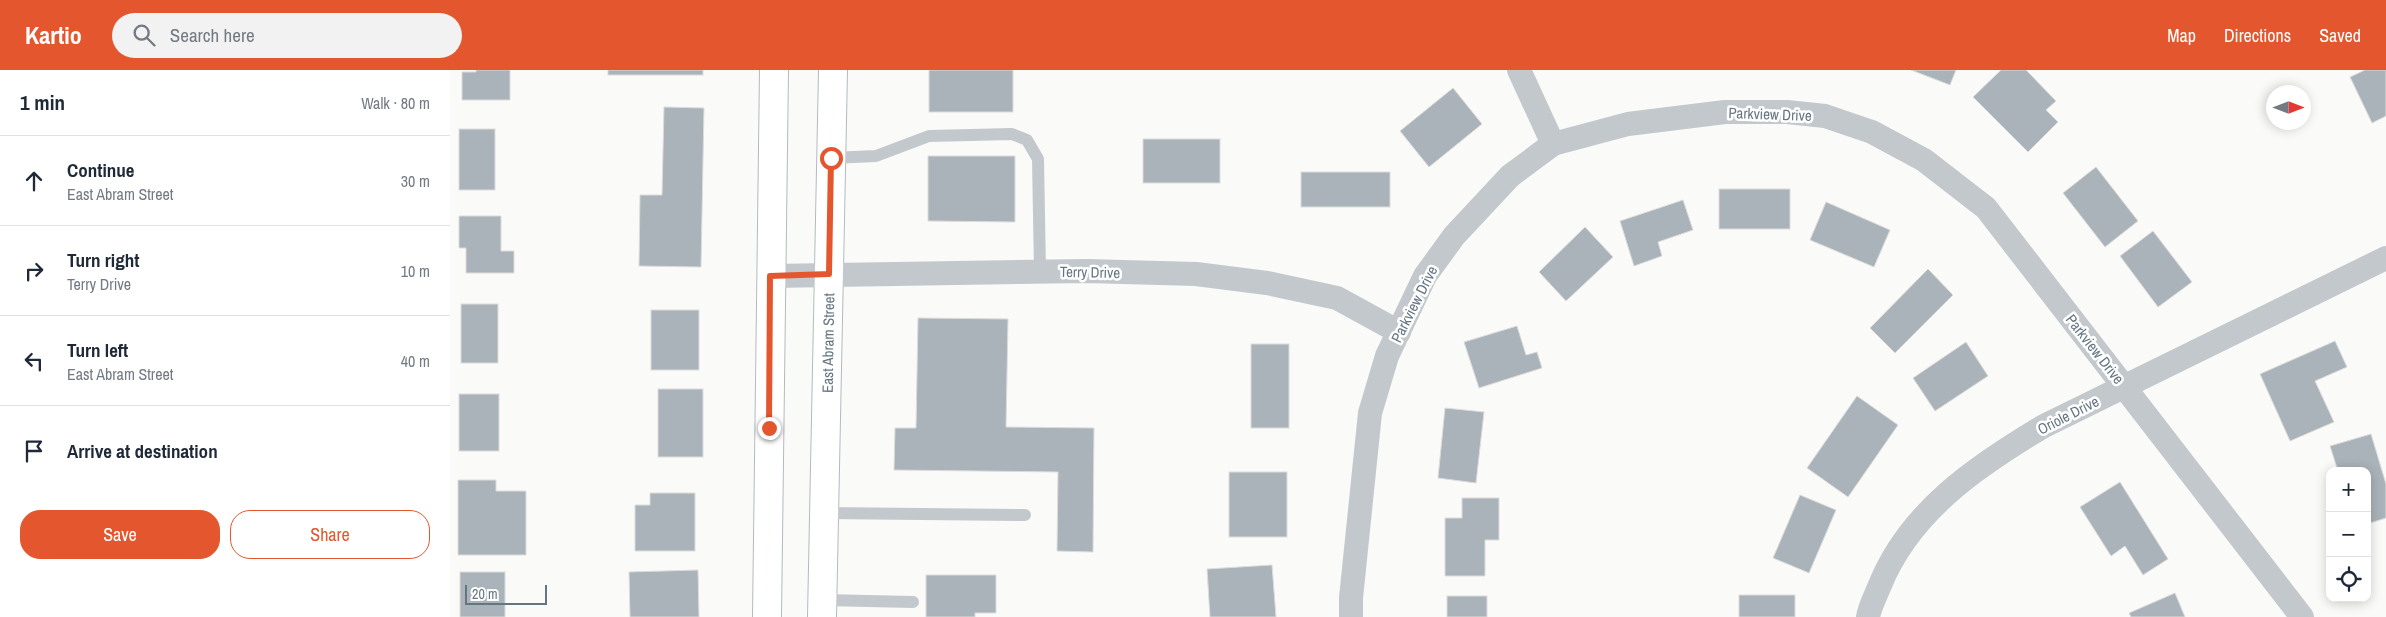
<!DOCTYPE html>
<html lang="en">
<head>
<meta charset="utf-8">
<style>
  body { margin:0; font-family:"Archivo Narrow",sans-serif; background:#f2f2f3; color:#1f2937 }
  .controls { position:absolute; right:15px; bottom:15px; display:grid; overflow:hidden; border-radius:10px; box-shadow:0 2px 12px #0003 }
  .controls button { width:45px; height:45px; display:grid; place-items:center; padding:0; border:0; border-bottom:1px solid #e0e1e3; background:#fff; color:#1f2937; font:25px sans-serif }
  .compass { position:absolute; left:1816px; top:15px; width:45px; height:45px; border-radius:50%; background:#fff; box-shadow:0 2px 12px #0003; rotate:90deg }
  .scale { position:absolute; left:15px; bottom:12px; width:82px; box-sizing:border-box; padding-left:5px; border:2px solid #657683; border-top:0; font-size:14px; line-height:18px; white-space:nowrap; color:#657683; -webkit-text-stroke:4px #fff; paint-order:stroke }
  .stop { position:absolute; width:15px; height:15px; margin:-11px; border:4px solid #e4572e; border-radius:50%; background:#fff }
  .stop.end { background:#e4572e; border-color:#fff; box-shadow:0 1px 5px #0008 }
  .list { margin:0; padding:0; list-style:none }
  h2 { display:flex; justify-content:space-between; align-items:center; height:65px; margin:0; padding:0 20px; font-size:21px }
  h2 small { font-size:16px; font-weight:400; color:#747a83 }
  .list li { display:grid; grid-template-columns:32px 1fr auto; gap:15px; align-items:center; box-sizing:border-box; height:90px; padding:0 20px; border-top:1px solid #e0e1e3 }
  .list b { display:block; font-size:19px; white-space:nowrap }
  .list p { margin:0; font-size:16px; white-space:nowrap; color:#747a83 }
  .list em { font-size:16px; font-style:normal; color:#747a83 }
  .actions { display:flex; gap:10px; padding:15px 20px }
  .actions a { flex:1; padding:11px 0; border:1px solid #e4572e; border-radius:20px; text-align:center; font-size:18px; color:#e4572e }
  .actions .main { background:#e4572e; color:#fff }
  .icon { flex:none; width:28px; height:28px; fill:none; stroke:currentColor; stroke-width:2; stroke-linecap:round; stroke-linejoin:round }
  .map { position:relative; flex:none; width:1936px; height:547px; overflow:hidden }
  header { display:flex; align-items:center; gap:30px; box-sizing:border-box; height:70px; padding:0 25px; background:#e4572e; color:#fff }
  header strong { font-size:24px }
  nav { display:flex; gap:28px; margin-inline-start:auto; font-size:18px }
  .search { width:350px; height:45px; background:#f2f2f3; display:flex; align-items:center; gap:12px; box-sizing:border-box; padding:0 18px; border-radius:28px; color:#747a83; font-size:19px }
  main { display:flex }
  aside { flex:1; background:#fff }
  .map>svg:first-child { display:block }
  .building { fill:#aab3b9; stroke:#dcdcda }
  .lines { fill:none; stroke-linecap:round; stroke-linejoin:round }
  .secondary-casing { stroke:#b3babf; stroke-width:30 }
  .service { stroke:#c3c8cc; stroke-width:12 }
  .minor { stroke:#c3c8cc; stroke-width:24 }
  .secondary { stroke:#fff; stroke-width:28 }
  .route { stroke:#e4572e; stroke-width:6 }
  .labels { text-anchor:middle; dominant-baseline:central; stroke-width:5; stroke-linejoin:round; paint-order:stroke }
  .street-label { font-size:15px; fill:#657683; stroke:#fff }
</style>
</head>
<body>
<header>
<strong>Kartio</strong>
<div class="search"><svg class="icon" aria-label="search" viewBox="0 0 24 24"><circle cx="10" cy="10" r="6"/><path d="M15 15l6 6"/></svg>Search here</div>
<nav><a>Map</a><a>Directions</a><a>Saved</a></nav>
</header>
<main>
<aside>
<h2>1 min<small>Walk · 80 m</small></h2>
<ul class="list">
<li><svg class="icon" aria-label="ahead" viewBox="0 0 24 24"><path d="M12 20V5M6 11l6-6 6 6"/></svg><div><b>Continue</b><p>East Abram Street</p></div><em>30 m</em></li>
<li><svg class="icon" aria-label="right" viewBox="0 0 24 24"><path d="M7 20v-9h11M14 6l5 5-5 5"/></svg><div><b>Turn right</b><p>Terry Drive</p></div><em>10 m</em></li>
<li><svg class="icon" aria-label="left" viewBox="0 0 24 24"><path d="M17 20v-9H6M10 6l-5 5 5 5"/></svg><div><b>Turn left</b><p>East Abram Street</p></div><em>40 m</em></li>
<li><svg class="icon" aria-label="arrive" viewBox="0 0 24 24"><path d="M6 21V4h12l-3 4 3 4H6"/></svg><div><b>Arrive at destination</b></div></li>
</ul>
<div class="actions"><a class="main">Save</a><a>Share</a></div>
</aside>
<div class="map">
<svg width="1936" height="547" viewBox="0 0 1936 547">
  <rect width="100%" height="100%" fill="#fafaf8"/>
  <!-- building -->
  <g class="building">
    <path d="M26 0H60V30H12V2H26Z"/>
    <rect x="158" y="0" width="95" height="5"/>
    <rect x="479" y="0" width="84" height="42"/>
    <path d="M1461 0H1506L1500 15Z"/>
    <path d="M1551 0H1576L1606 31 1596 40 1608 52 1578 82 1523 27Z"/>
    <path d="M1915 0H1936V46L1922 53 1900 7Z"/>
    <path d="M1003 18 1032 54 979 97 950 61Z"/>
    <path d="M214 37 254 38 251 197 189 196 190 125H212Z"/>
    <rect x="9" y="59" width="36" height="61"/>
    <rect x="693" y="69" width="77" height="44"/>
    <path d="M478 86H565V152L478 151Z"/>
    <path d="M1646 97 1688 151 1655 177 1613 123Z"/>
    <rect x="851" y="102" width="89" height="35"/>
    <rect x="1269" y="119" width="71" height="40"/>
    <path d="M1233 130 1243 160 1208 172 1212 186 1184 196 1170 151Z"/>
    <path d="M1376 132 1440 160 1424 197 1360 170Z"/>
    <path d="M9 146H51V181H64V203H16V178H9Z"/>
    <path d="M1135 157 1163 187 1116 231 1089 202Z"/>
    <path d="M1703 161 1742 212 1708 237 1670 186Z"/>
    <path d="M1478 199 1503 225 1445 283 1420 258Z"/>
    <rect x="11" y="234" width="37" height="59"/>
    <rect x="201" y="240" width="48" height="60"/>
    <path d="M468 248 558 249 556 357 644 358 643 482 607 481 608 402 444 400 445 358H466Z"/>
    <path d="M1067 256 1076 285 1087 282 1092 298 1029 318 1014 272Z"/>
    <path d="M1885 271 1897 297 1865 311 1884 352 1840 371 1810 304Z"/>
    <path d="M1516 272 1538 306 1485 341 1463 308Z"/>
    <rect x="801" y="274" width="38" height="84"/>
    <rect x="208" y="319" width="45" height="68"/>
    <rect x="9" y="324" width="40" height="57"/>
    <path d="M1407 326 1448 355 1398 427 1357 398Z"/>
    <path d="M995 338 1034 342 1026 413 988 408Z"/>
    <path d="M1921 364 1936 414V448L1917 454V401H1888L1880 376Z"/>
    <rect x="779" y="402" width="58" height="65"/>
    <path d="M8 410H46V421H76V485H8Z"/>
    <path d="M1670 412 1718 489 1693 505 1675 476 1661 486 1630 437Z"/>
    <path d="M200 423H245V481H185V435H200Z"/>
    <path d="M1350 425 1386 440 1359 503 1323 488Z"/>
    <path d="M1012 428H1049V470H1035V506H995V448H1012Z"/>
    <path d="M822 495 826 547H760L757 499Z"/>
    <path d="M248 500 249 547H180L179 502Z"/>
    <rect x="10" y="502" width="45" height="45"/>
    <path d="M476 505H546V543H525V547H476Z"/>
    <path d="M1725 523 1735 547H1681L1679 543Z"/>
    <rect x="1289" y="525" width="56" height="22"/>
    <rect x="997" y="526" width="40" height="21"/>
  </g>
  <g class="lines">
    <!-- secondary casing -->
    <g class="secondary-casing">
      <g id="secondary">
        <path d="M317 547 324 0"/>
        <path d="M372 547 383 0"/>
      </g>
    </g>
    <!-- service -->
    <g class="service">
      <path d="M381 88 426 86 479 66 562 64 577 70 588 89 590 201"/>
      <path d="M374 443 575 445"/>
      <path d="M373 530 463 532"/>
    </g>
    <!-- minor -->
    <g class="minor">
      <path d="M1069 0 1103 74"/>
      <path d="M321 206 637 201 746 204 817 213 887 228 949 262"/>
      <path d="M901 547V528L920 343 937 286 975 206 1004 166 1060 106 1103 74 1178 54 1275 42H1337L1375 46 1422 62 1474 90 1536 138 1852 547"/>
      <path d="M1418 547C1420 536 1426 525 1430 515 1460 441 1527 396 1594 356L1936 188"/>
    </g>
    <!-- secondary -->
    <use href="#secondary" class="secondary"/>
  </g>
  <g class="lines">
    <!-- route -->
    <path class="route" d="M319 358 320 206 379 204 381 88"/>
  </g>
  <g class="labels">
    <!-- street labels -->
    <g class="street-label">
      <text transform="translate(1320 44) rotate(2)">Parkview Drive</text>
      <text transform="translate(640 202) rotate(1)">Terry Drive</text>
      <text transform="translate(964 234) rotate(-63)">Parkview Drive</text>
      <text transform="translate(378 273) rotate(-89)">East Abram Street</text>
      <text transform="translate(1645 279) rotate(52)">Parkview Drive</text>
      <text transform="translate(1618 345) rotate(-27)">Oriole Drive</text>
    </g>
  </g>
</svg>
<div class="controls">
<button>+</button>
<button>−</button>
<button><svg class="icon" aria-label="locate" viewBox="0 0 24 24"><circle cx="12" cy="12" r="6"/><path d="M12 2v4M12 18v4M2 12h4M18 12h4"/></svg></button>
</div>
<svg class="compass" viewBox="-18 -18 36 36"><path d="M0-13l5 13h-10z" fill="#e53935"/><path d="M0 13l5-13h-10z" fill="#747a83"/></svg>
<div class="scale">20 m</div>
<div class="stop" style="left:381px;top:88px"></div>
<div class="stop end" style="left:319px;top:358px"></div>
</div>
</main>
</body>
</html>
